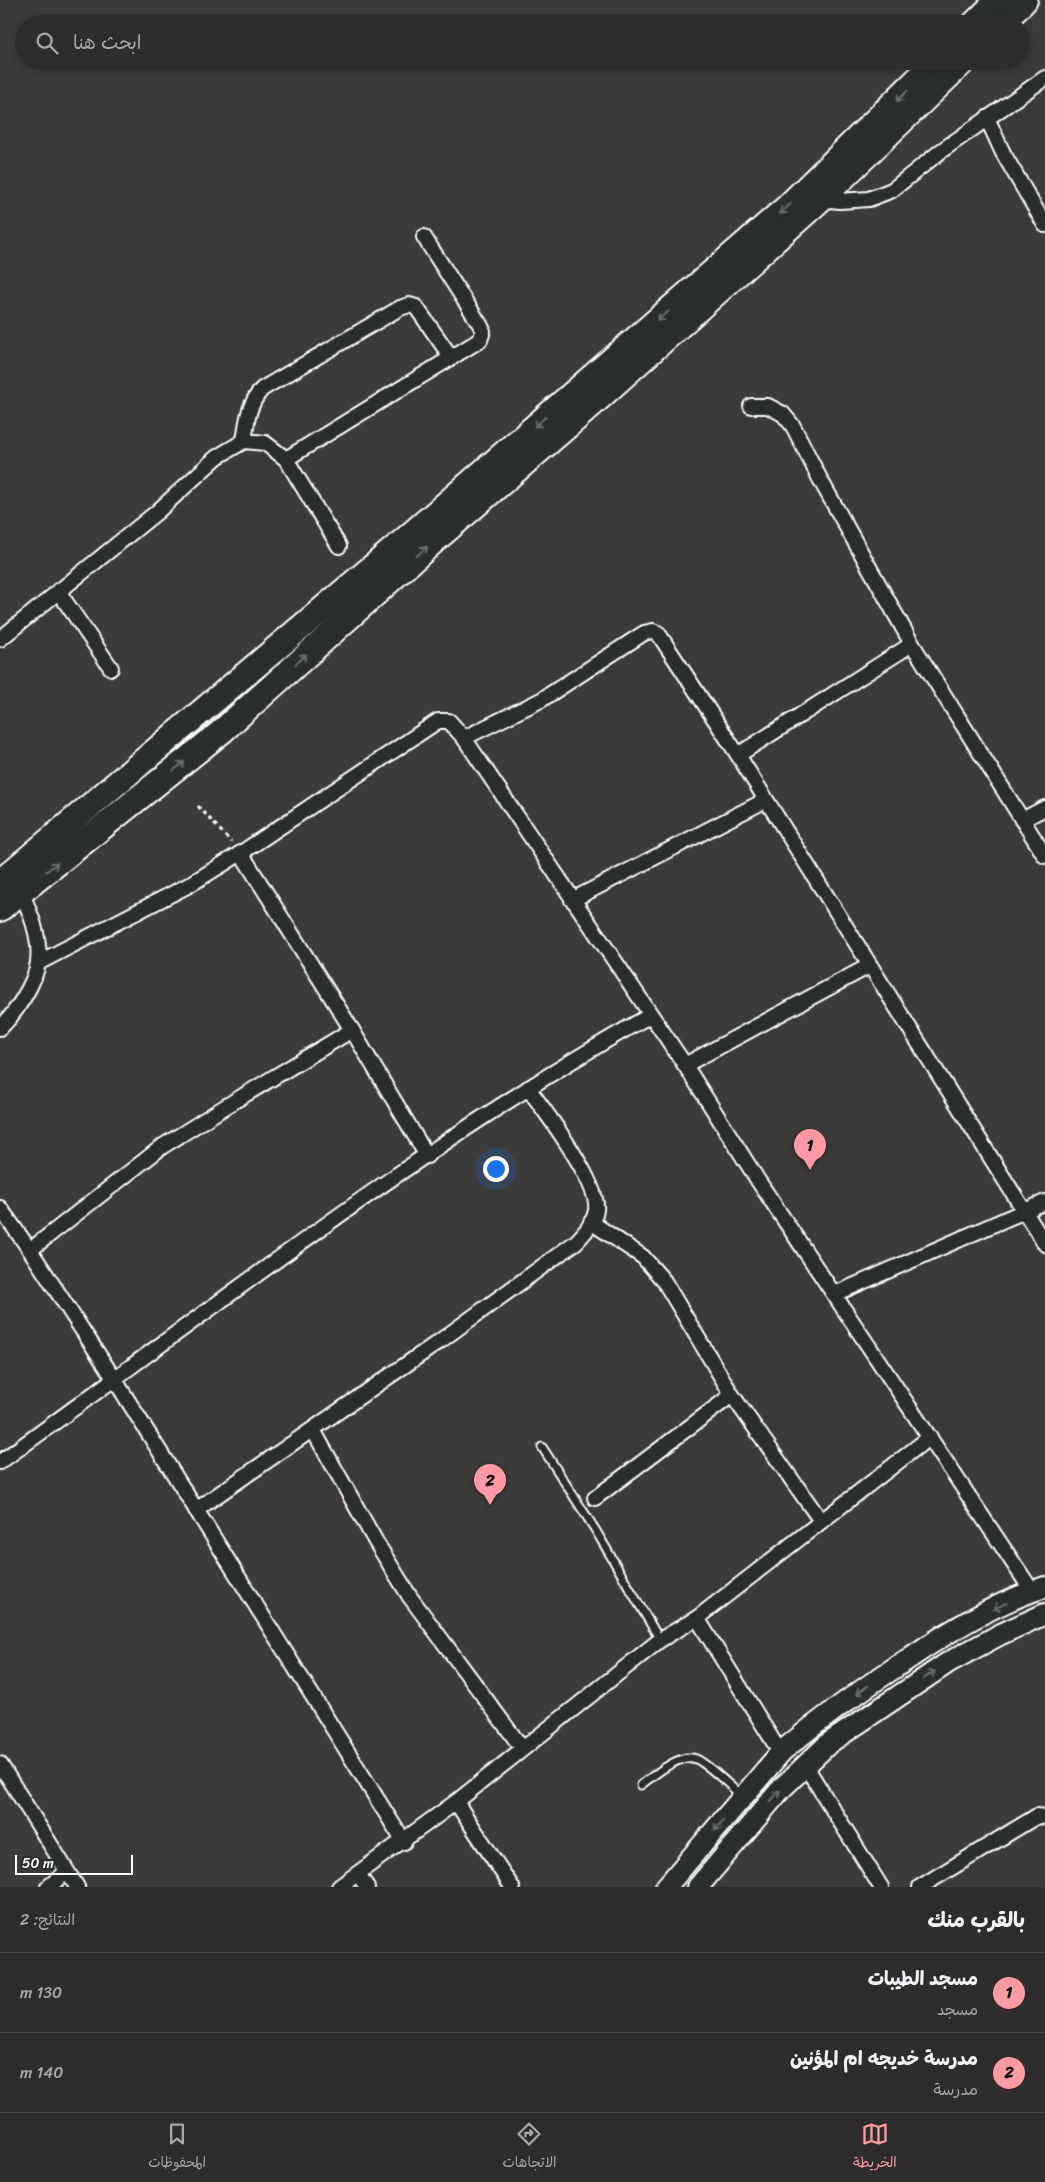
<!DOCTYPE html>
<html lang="ar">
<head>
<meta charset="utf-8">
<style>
  body { margin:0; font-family:Sriracha,"Playpen Sans Arabic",sans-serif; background:#363434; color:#f1f3f6; direction:rtl }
  .scale { position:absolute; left:15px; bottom:12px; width:118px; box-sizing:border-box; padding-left:5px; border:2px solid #fff; border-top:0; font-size:14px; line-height:18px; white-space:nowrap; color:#fff; -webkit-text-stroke:4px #2a2d2e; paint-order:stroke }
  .you { position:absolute; left:495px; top:1168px; width:18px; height:18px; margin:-12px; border:4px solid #fff; border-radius:50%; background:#1a73e8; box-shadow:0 0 0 8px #1a73e833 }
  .badge { display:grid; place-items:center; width:32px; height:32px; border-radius:50%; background:#ff9aa2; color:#111; font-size:16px; font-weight:700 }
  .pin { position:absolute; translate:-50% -41px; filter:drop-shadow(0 1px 2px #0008) }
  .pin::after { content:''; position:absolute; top:26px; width:18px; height:15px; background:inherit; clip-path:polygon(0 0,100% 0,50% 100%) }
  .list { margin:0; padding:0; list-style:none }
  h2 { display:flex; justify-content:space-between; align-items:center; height:65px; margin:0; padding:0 20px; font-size:21px }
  h2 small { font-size:16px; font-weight:400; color:#a7a7a9 }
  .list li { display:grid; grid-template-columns:32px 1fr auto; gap:15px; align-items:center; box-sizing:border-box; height:80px; padding:0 20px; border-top:1px solid #494848 }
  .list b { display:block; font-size:19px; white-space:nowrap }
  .list p { margin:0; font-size:16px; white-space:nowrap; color:#a7a7a9 }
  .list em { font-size:16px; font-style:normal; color:#a7a7a9 }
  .icon { flex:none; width:28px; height:28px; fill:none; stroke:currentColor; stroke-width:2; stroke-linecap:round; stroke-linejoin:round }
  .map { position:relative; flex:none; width:1045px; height:1887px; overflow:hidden; direction:ltr }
  .search { position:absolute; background:#2e2c2c; box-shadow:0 2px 8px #0003; left:15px; right:15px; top:15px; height:55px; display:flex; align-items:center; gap:12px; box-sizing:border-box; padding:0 18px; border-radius:28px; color:#a7a7a9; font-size:19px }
  .sheet { height:225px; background:#2e2c2c }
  nav { display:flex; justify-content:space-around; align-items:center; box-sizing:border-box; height:70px; border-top:1px solid #494848; background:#2e2c2c; font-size:14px; color:#a7a7a9 }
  nav a { display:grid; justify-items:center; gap:2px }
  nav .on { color:#ff9aa2 }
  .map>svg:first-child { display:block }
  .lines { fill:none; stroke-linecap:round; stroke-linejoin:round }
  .service-casing { stroke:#fff; stroke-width:11 }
  .minor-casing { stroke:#fff; stroke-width:18 }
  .secondary-casing { stroke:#fff; stroke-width:24 }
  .trunk-casing { stroke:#fff; stroke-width:28 }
  .path { stroke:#fff; stroke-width:3; stroke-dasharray:4 4; stroke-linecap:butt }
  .service { stroke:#2a2d2e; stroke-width:7 }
  .minor { stroke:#2a2d2e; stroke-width:14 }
  .secondary { stroke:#2a2d2e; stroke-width:20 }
  .trunk { stroke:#2a2d2e; stroke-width:24 }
  .oneway { stroke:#6a6c6d }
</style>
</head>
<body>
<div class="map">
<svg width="1045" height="1887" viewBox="0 0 1045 1887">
  <rect width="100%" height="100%" fill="#3d3a3a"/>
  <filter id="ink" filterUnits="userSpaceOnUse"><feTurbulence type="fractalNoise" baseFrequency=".02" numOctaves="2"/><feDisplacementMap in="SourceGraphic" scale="10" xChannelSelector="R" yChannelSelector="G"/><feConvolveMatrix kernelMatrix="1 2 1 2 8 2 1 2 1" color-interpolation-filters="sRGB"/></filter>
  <g filter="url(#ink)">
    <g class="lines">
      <!-- service casing -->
      <g class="service-casing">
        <g id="service">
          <path d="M542 1447 596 1531 660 1640"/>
          <path d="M641 1785C653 1776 681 1752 696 1759 707 1763 732 1788 742 1796"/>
        </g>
      </g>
      <!-- minor casing -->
      <g class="minor-casing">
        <g id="minor">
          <path d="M987 118 1003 153 1045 225"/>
          <path d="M821 199 840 201 869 199 892 190 941 151 1045 78"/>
          <path d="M751 406H768L783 414 793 426 821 481 912 644 1045 856"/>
          <path d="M244 441C247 421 248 405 262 389L400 308 409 305 416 307 451 357"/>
          <path d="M286 459 480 340 483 331 481 326 424 237"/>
          <path d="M58 591 111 668"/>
          <path d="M0 639 157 512 217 457 244 441 265 443 286 459 339 546"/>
          <path d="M464 738 541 700 644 633 653 631 658 633 738 755 1045 1244"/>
          <path d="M738 755 912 644"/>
          <path d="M1022 820 1045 808"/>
          <path d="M241 853 352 1030 427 1156"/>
          <path d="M572 900 766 800"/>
          <path d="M38 963 189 885 241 853 438 721H449L464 738 685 1065 759 1182 1032 1591"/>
          <path d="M0 1028C15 1014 36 982 38 962 41 938 30 912 21 891"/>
          <path d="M685 1065 869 966"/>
          <path d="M0 1208 30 1250 115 1380 404 1842"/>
          <path d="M591 1222 643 1257 664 1281 732 1395 821 1521"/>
          <path d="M30 1250 163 1146 228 1105 352 1030"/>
          <path d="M835 1294 1045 1202"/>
          <path d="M313 1430 376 1542 410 1597 522 1748"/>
          <path d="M0 1462C213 1309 420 1145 649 1016"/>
          <path d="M595 1498 732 1395"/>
          <path d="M196 1510 440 1341 576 1242C584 1234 594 1223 596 1210 600 1184 545 1111 528 1088"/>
          <path d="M697 1618 775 1744 782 1751"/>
          <path d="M0 1764 77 1887"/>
          <path d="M805 1765 881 1887"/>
          <path d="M456 1802 512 1887"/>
          <path d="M358 1874 367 1887"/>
          <path d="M48 1887 67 1872"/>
          <path d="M339 1887 456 1802 660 1640 697 1618 930 1437"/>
          <path d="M920 1887 1037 1816 1045 1817"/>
        </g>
      </g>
      <!-- secondary casing -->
      <g class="secondary-casing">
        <g id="secondary">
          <path d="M666 1887 782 1751C823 1717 866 1686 911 1657 952 1629 997 1602 1045 1587"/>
          <path d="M698 1887 781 1789 829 1743 949 1662 1001 1634 1045 1614"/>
        </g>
      </g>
      <!-- trunk casing -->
      <g class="trunk-casing">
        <g id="trunk">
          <path d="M974 24 998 0"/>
          <path d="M1002 24 1025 0"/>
          <path d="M0 882 409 536 786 208 936 61"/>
          <path d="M0 909 221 732 434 541 577 418 821 199 964 61"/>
        </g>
      </g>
      <!-- path -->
      <path class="path" d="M198 806 231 842"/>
      <!-- service -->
      <use href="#service" class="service"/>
      <!-- minor -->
      <use href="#minor" class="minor"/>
      <!-- secondary -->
      <use href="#secondary" class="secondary"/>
      <!-- trunk -->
      <use href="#trunk" class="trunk"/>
    </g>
    <!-- one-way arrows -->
    <defs><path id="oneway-shaft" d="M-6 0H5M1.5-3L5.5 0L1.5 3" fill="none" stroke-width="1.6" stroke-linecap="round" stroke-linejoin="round" transform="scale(1.25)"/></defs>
    <g class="oneway">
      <use href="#oneway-shaft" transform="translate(902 96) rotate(136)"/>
      <use href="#oneway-shaft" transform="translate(785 209) rotate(138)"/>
      <use href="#oneway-shaft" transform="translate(663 316) rotate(139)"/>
      <use href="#oneway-shaft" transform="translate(540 422) rotate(139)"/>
      <use href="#oneway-shaft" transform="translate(422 551) rotate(-42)"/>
      <use href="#oneway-shaft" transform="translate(301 659) rotate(-44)"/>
      <use href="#oneway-shaft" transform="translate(179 766) rotate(-39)"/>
      <use href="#oneway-shaft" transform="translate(52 867) rotate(-38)"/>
      <use href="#oneway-shaft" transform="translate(1000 1606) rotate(155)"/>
      <use href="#oneway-shaft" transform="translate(929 1675) rotate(-33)"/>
      <use href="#oneway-shaft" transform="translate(862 1690) rotate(144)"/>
      <use href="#oneway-shaft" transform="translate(775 1796) rotate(-50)"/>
      <use href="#oneway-shaft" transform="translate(719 1825) rotate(130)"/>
    </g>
  </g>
</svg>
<div class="scale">50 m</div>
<div class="you"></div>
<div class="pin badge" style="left:810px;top:1170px">1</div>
<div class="pin badge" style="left:490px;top:1505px">2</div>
<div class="search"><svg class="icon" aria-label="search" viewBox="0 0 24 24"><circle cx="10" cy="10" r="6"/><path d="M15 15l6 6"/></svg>ابحث هنا</div>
</div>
<section class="sheet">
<h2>بالقرب منك<small>النتائج: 2</small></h2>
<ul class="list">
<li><span class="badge">1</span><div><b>مسجد الطيبات</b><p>مسجد</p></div><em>130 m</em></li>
<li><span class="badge">2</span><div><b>مدرسة خديجه ام المؤنين</b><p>مدرسة</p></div><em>140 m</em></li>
</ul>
</section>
<nav>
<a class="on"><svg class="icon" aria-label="map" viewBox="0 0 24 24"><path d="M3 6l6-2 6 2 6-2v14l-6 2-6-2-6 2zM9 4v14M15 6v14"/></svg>الخريطة</a>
<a><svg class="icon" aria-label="directions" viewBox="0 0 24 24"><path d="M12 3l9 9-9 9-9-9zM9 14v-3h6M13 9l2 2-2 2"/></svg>الاتجاهات</a>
<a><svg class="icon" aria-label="saved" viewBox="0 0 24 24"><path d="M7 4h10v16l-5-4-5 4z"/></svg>المحفوظات</a>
</nav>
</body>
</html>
